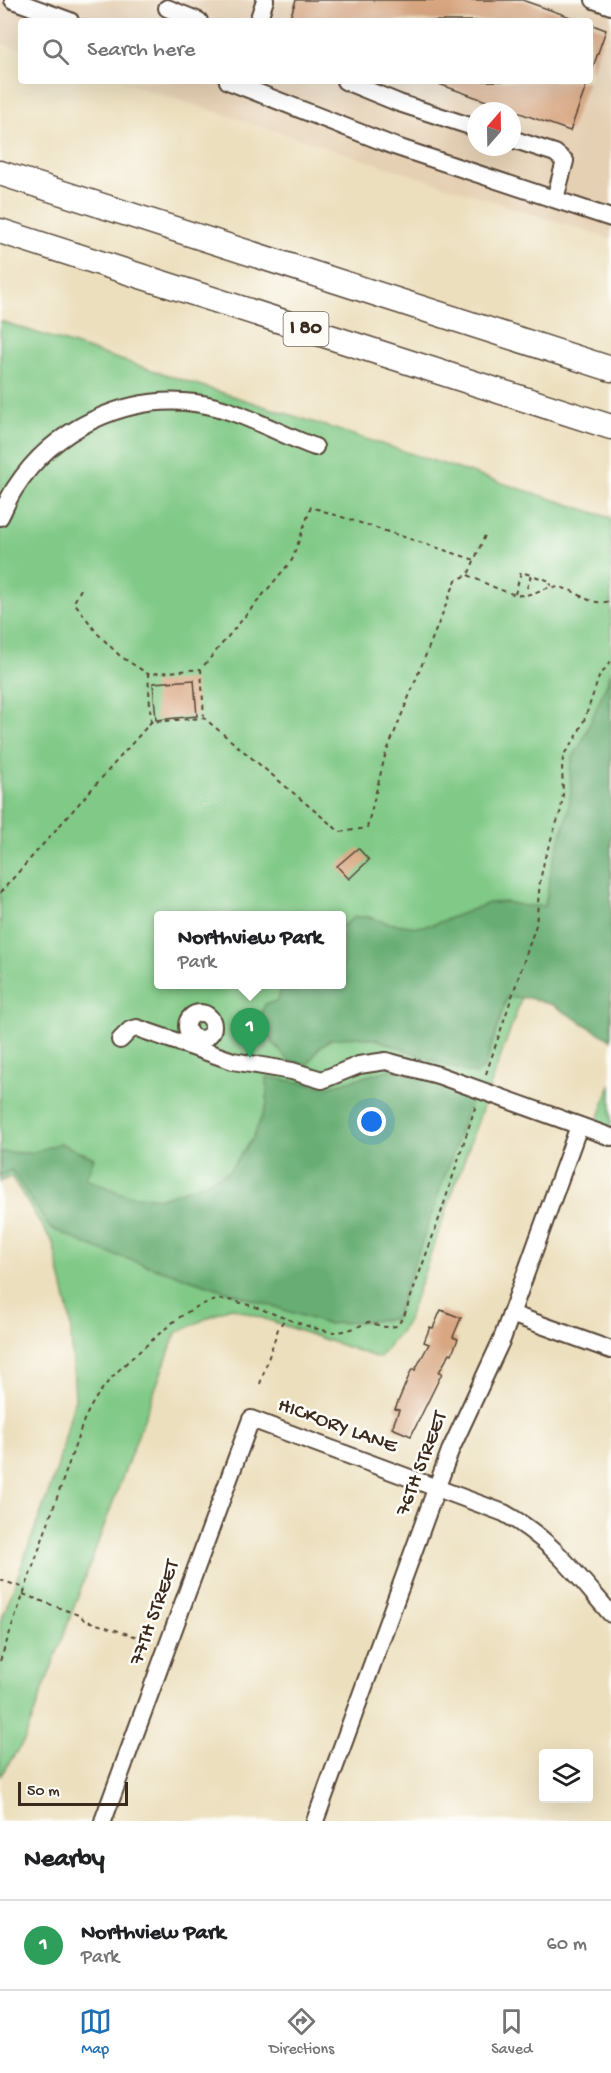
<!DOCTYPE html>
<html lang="en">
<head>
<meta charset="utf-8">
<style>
  body { margin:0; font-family:"Gochi Hand",sans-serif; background:#f2f2f2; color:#202124 }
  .controls { position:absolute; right:18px; bottom:18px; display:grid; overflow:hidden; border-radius:6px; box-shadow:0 6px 24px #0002 }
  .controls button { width:54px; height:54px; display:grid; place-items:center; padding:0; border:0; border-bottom:2px solid #e0e0e0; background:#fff; color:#202124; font:30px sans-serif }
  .compass { position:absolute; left:467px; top:102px; width:54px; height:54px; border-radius:50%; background:#fff; box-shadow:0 6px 24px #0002; rotate:20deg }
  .scale { position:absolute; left:18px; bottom:15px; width:110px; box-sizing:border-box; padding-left:6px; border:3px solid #3b2a1e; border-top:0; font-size:16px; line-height:21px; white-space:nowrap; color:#3b2a1e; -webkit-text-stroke:4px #fdfcf7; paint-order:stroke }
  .you { position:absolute; left:372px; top:1122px; width:21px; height:21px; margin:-15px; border:4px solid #fff; border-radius:50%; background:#1a73e8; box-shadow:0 0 0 9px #1a73e833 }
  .badge { display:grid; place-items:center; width:39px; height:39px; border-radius:50%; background:#1f6fb2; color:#fff; font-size:20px; font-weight:700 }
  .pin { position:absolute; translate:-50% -50px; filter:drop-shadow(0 2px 3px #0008) }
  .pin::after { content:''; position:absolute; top:32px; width:21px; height:18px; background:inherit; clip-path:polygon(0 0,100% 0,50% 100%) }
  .popup { position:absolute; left:154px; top:911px; width:192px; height:78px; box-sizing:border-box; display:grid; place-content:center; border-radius:6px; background:#fff; filter:drop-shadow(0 2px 4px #0005); font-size:20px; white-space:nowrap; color:#757577 }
  .popup b { font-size:22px; color:#202124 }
  .popup::after { content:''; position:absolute; left:50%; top:100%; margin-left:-12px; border:12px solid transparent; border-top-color:#fff }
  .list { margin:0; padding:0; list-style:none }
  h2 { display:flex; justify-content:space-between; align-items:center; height:78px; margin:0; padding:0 24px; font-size:26px }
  h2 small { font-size:20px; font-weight:400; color:#757577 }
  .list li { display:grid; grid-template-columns:39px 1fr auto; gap:18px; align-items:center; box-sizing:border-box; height:90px; padding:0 24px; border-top:2px solid #e0e0e0 }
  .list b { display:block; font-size:22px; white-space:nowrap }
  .list p { margin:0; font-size:20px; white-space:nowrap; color:#757577 }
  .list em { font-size:20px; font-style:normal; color:#757577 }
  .icon { flex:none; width:33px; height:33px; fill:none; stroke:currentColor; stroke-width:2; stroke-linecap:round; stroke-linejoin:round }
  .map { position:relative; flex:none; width:611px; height:1821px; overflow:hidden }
  .search { position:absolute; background:#fff; box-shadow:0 6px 24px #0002; left:18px; right:18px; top:18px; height:66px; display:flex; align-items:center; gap:15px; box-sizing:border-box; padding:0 21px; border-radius:6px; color:#757577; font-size:22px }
  .sheet { height:168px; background:#fff }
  nav { display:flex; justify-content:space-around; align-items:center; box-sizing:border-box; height:84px; border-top:2px solid #e0e0e0; background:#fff; font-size:16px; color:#757577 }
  nav a { display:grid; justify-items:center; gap:3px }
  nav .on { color:#1f6fb2 }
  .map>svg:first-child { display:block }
  .built { fill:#e5d0b4; fill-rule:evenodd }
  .green { fill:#80c986; stroke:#5e7a52; stroke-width:1.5; fill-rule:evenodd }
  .forest { fill:#68ad73; stroke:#526c48; stroke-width:1.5 }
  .building { fill:#d8a681 }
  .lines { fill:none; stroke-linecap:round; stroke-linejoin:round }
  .minor-casing { stroke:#564536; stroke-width:20 }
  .highway-casing { stroke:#564536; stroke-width:27 }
  .path { stroke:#564536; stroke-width:2; stroke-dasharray:4.5 4.5; stroke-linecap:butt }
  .minor { stroke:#fff; stroke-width:16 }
  .highway { stroke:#fff; stroke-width:24 }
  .labels { text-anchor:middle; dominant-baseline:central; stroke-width:5; stroke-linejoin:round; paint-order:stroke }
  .shield { fill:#fdfcf7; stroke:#75695f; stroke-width:1.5 }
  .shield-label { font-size:20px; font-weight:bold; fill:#3b2a1e }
  .street-label { font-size:21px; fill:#3b2a1e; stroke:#fdfcf7 }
</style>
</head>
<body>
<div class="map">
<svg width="611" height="1821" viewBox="0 0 611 1821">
  <rect width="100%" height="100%" fill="#fdfcf7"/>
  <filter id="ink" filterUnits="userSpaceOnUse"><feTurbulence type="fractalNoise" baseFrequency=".0167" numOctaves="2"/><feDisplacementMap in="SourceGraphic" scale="12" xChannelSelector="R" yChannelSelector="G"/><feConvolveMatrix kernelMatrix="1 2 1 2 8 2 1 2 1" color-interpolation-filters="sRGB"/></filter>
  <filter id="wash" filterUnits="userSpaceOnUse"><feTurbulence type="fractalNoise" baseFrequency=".008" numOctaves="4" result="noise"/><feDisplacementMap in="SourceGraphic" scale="24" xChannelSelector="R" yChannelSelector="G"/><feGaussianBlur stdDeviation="1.35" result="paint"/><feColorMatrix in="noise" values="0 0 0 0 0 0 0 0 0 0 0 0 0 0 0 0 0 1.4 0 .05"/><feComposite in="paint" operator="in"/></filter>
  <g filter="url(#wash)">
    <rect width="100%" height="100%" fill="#ecdfbd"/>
    <!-- built -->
    <path class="built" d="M0 0H611V239L120 81H590V21H21V49L0 43ZM476 111H512V147H476Z"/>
    <!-- green -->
    <g class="green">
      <path d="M0 321 611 518V1022L524 991 406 1324 379 1358 230 1307 176 1333 24 1741 0 1776V1624L56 1472 75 1398 70 1318 53 1243 11 1176 0 1182ZM158 916H342V984H158Z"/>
      <path d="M611 1083V1137L594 1131Z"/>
    </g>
    <!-- forest -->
    <g class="forest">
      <path d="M611 673V1040L553 1005 529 998 507 997 485 1067 475 1074 456 1069 376 1039 356 1037 331 1039 318 1049 308 1065 289 1061 272 1042 260 1016 265 1004 278 1001 280 992 279 985 342 984V927L354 917H369L388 923 418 927 435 924 489 903 506 902 525 906H545L552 865 567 817 571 792 570 768 573 757 582 742Z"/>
      <path d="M392 1069 473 1095 395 1319 327 1324 100 1250 50 1228 11 1170 0 1176V1152L31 1153 60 1143 94 1158 86 1179 126 1195 161 1198 194 1187 227 1173 252 1140 267 1104V1077L327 1087Z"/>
    </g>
    <g id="blocks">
      <!-- building -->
      <g class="building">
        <path d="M296 0H522L576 19V21H289Z"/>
        <path d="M590 24 606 30 592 70H590Z"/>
        <path d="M436 81H588L570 131 436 83Z"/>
        <path d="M194 680 197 716 156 720 153 683Z"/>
        <path d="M358 848 369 860 349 879 337 866Z"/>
        <path d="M441 1310 461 1318 453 1337 458 1339 452 1354 450 1353 439 1372 442 1373 411 1436 392 1428 399 1410 395 1409 411 1371 413 1369 415 1370 429 1344 424 1342 430 1327 433 1328Z"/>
      </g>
    </g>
  </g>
  <g filter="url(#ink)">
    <use href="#blocks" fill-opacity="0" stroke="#564536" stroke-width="1.5"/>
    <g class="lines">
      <!-- minor casing -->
      <g class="minor-casing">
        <g id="minor">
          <path d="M13 0 70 21"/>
          <path d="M594 0 611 6"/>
          <path d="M167 8 199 21"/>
          <path d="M258 21 265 0"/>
          <path d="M228 81 394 146 611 218"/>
          <path d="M345 81 399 103 476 128"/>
          <path d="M512 139 555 153 565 161 555 199"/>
          <path d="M0 517C5 507 9 497 15 488 53 429 125 394 195 403 237 408 276 433 315 447"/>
          <circle cx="200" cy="1026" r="13"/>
          <path d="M120 1040 130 1030 137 1028 233 1061 292 1071 322 1080 359 1065 386 1061 438 1075 611 1137"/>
          <path d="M511 1314 611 1350"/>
          <path d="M103 1821 251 1419 504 1513C551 1539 576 1574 611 1614"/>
          <path d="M315 1821 450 1451 502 1339 579 1126"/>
        </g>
      </g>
      <!-- highway casing -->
      <g class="highway-casing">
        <g id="highway">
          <path d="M0 173 611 369"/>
          <path d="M0 231 611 427"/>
        </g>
      </g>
      <!-- path -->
      <g class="path">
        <path d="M468 575C481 581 513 598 526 595 541 592 545 585 562 588 581 591 587 607 611 601"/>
        <path d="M527 588 531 575 550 581 551 586"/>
        <path d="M81 589 74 602 97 633 120 656 148 674"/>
        <path d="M515 594 521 572 531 575"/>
        <path d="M204 718 201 669 292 560 311 507 475 560"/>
        <path d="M151 722 148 674 201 669"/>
        <path d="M0 893 151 722 204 718 340 832 367 828 385 756 456 580 468 575 486 533"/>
        <path d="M486 1074 536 925 540 881 545 857 561 810 563 794 562 764 564 754 576 738 585 718 599 677 611 661"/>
        <path d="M260 1384 278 1329 286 1317"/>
        <path d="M0 1580 25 1588"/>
        <path d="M23 1594 81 1616 84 1620 150 1641"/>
        <path d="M0 1661 84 1420C100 1385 120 1368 149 1343 168 1326 191 1304 218 1300 226 1298 237 1302 245 1304 268 1310 316 1333 337 1332 348 1331 358 1327 368 1322L385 1327 397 1326 404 1316 440 1216 476 1105"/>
      </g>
      <!-- minor -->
      <use href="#minor" class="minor"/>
      <!-- highway -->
      <use href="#highway" class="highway"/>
    </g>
  </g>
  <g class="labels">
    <!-- shield labels -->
    <rect class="shield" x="283.5" y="312" width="45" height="34" rx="4.5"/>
    <g class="shield-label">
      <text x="306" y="329">I 80</text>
    </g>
    <!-- street labels -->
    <g class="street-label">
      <text transform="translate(337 1427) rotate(20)">HICKORY LANE</text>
      <text transform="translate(423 1464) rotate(-69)">76TH STREET</text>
      <text transform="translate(156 1613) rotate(-70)">77TH STREET</text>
    </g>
  </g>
</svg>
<div class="controls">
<button><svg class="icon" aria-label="layers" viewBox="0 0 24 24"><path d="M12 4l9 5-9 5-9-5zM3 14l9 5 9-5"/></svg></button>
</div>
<svg class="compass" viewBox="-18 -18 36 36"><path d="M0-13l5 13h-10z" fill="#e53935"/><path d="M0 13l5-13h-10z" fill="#757577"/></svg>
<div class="scale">50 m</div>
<div class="you"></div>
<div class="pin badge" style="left:250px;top:1058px;background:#2e9e5b">1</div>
<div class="popup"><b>Northview Park</b>Park</div>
<div class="search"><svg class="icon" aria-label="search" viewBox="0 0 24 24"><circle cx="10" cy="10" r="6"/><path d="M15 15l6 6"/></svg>Search here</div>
</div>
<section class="sheet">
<h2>Nearby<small></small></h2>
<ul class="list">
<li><span class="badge" style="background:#2e9e5b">1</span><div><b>Northview Park</b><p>Park</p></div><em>60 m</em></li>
</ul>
</section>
<nav>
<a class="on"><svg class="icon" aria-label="map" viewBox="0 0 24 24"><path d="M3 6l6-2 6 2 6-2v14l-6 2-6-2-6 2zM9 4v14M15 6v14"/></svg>Map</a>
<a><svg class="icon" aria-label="directions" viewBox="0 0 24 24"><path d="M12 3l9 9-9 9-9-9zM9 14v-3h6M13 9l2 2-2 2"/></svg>Directions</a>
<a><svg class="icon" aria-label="saved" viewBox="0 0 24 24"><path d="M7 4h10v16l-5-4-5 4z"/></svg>Saved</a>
</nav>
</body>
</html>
